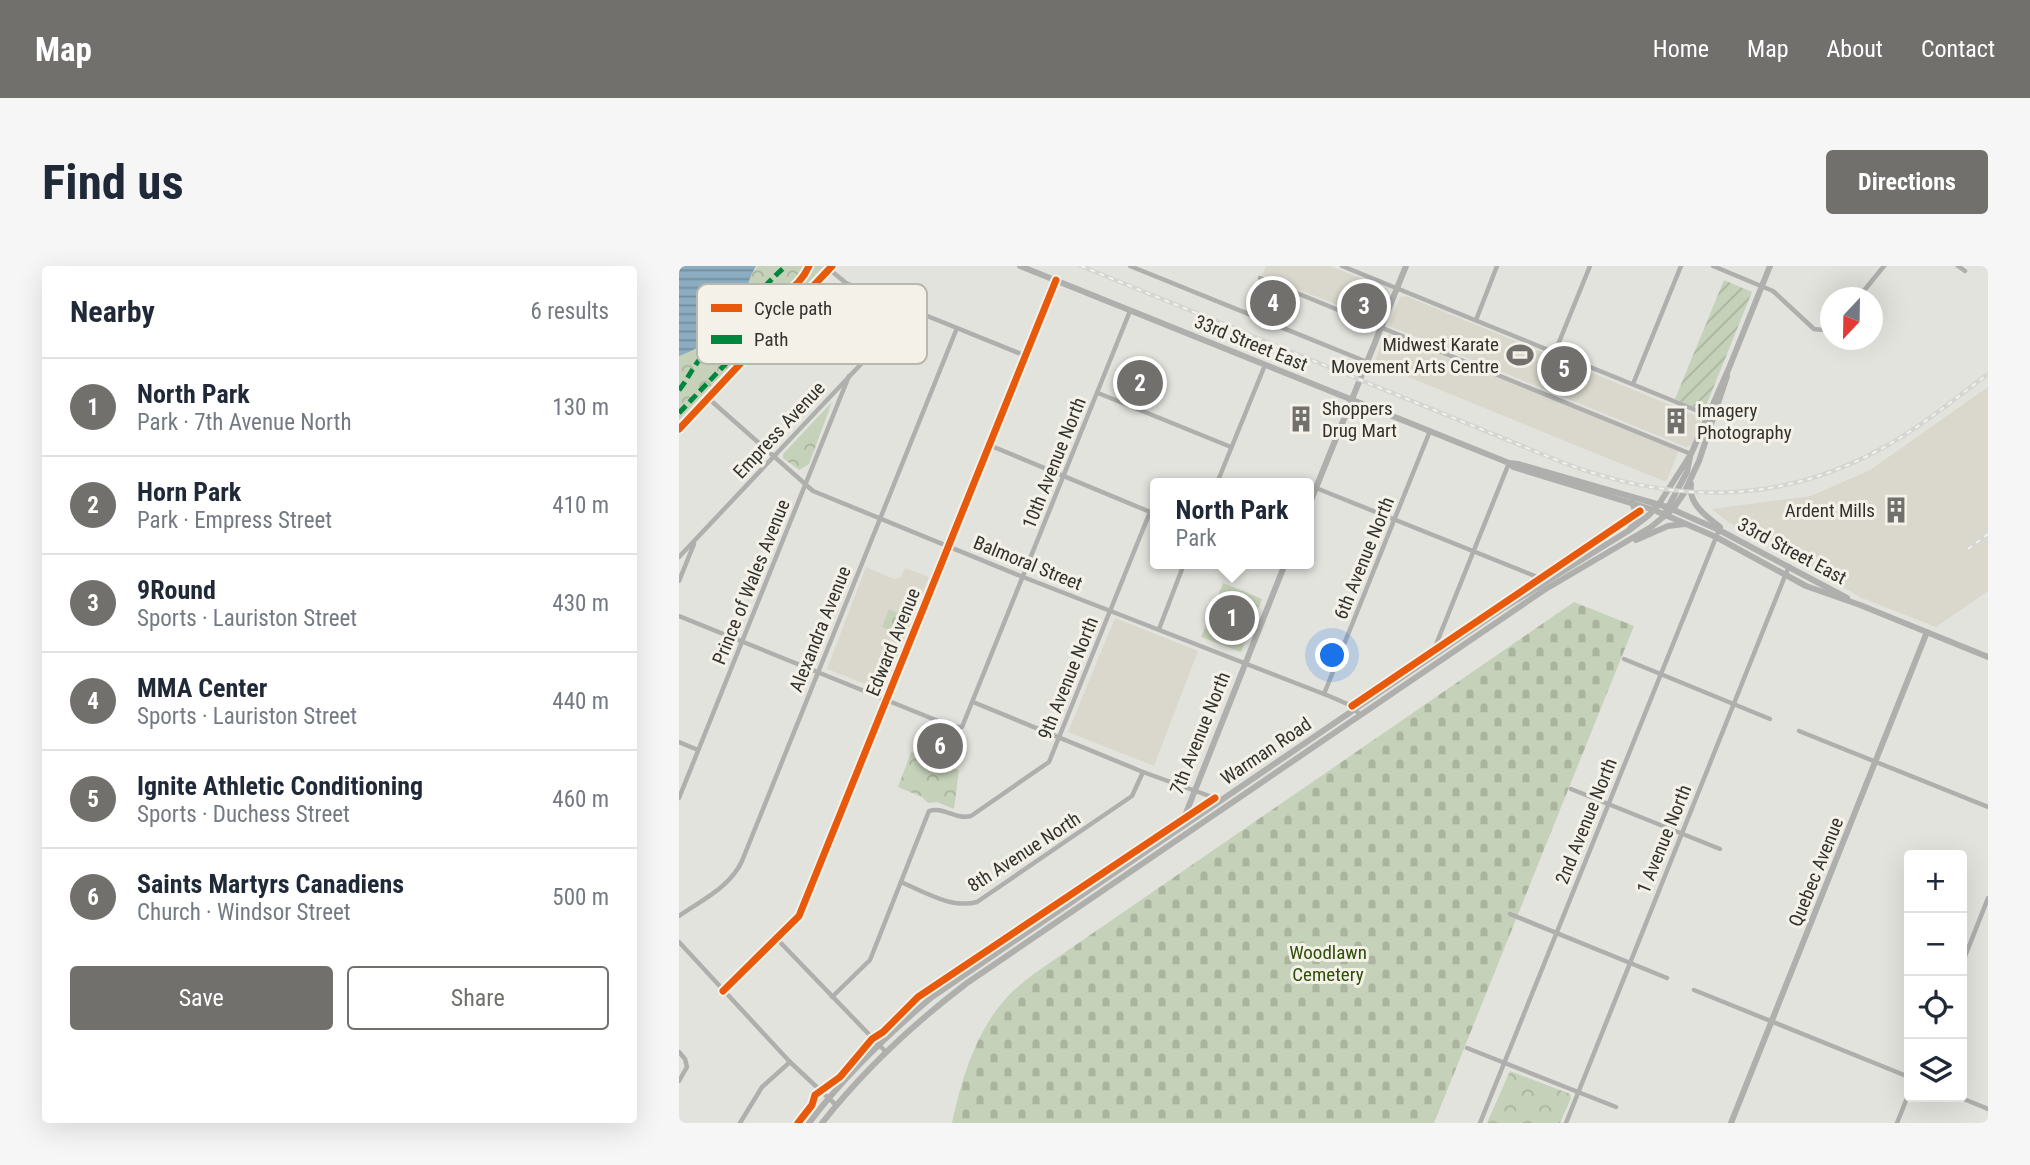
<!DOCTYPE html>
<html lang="en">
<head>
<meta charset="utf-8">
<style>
  body { margin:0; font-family:"Roboto Condensed",sans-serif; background:#f6f6f7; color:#1f2937 }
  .controls { position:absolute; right:21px; bottom:21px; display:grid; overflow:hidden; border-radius:7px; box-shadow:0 7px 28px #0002 }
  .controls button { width:63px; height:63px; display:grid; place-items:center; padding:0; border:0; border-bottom:2px solid #e0e1e3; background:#fff; color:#1f2937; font:35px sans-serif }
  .compass { position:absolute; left:1141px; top:21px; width:63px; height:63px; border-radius:50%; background:#fff; box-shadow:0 7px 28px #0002; rotate:202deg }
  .you { position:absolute; left:654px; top:390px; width:24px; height:24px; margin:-18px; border:5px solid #fff; border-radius:50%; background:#1a73e8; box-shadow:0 0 0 10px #1a73e833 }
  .badge { display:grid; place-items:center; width:46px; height:46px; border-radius:50%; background:#71706c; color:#fff; font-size:23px; font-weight:700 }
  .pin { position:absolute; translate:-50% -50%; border:4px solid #fff; box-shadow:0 2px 7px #0006 }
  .popup { position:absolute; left:471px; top:212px; width:164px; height:91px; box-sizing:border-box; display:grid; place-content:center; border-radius:7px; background:#fff; filter:drop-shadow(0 2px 5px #0005); font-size:23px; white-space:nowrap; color:#747a83 }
  .popup b { font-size:26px; color:#1f2937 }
  .popup::after { content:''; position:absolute; left:50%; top:100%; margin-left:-14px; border:14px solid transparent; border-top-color:#fff }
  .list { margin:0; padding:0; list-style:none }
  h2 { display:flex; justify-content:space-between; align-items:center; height:91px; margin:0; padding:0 28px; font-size:30px }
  h2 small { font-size:23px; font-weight:400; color:#747a83 }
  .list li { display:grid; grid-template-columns:46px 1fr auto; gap:21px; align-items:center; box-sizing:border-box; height:98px; padding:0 28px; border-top:2px solid #e0e1e3 }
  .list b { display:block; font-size:26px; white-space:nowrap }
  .list p { margin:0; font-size:23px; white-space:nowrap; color:#747a83 }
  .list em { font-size:23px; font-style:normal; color:#747a83 }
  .actions { display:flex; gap:14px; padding:21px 28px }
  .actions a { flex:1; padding:16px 0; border:2px solid #71706c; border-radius:7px; text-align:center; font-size:24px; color:#71706c }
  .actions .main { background:#71706c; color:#fff }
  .icon { flex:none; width:38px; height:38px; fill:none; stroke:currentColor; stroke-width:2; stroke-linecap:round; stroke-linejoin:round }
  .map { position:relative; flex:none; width:1309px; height:857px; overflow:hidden; border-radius:7px }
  header { display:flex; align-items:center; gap:42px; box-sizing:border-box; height:98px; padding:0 35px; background:#71706c; color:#fff }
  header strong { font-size:33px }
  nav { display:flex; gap:38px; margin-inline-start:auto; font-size:24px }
  .intro { display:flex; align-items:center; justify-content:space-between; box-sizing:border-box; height:168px; padding:0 42px }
  h1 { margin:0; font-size:49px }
  .button { padding:18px 32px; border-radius:7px; background:#71706c; color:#fff; font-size:24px; font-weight:700 }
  main { display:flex; gap:42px; padding:0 42px }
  aside { flex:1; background:#fff; border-radius:7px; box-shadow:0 7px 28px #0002 }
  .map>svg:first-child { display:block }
  .built { fill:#dad8cc }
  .cemetery { fill:url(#cemetery-stones) }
  .park { fill:url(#park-crowns) }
  .garden { fill:url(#garden-furrows) }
  .water { fill:url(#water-rules) }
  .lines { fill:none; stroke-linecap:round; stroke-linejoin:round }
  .street { stroke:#afafad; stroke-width:4.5 }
  .secondary { stroke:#afafad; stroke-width:6 }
  .rail-casing { stroke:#d5d5d3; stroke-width:4.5 }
  .rail { stroke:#f3f1e8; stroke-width:2; stroke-dasharray:5; stroke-linecap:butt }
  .quiet { stroke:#00873e; stroke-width:5; stroke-dasharray:10 5; stroke-linecap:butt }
  .cycleway-casing { stroke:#f3f1e8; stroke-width:11 }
  .cycleway { stroke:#e8590c; stroke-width:7 }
  .labels { text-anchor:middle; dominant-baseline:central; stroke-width:6; stroke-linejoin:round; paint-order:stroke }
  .street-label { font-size:19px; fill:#33322e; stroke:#f3f1e8 }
  .poi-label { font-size:19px; fill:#33322e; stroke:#f3f1e8; text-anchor:end }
  .park-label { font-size:19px; fill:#2f4e07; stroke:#f3f1e8 }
  .key { fill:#f3f1e8; stroke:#b9b8b0; stroke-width:2 }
  .key-label { font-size:19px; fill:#33322e }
</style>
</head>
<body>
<header>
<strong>Map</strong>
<nav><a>Home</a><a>Map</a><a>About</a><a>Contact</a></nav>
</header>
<div class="intro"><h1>Find us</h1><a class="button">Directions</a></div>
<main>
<aside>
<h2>Nearby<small>6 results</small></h2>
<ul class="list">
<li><span class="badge">1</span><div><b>North Park</b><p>Park · 7th Avenue North</p></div><em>130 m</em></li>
<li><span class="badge">2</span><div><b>Horn Park</b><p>Park · Empress Street</p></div><em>410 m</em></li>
<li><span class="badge">3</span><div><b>9Round</b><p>Sports · Lauriston Street</p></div><em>430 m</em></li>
<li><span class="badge">4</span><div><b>MMA Center</b><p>Sports · Lauriston Street</p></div><em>440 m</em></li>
<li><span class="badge">5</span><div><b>Ignite Athletic Conditioning</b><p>Sports · Duchess Street</p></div><em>460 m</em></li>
<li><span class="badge">6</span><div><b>Saints Martyrs Canadiens</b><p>Church · Windsor Street</p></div><em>500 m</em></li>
</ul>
<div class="actions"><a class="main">Save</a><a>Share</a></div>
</aside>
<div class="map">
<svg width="1309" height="857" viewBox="0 0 1309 857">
  <defs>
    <pattern id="cemetery-stones" width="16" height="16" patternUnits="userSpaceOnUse" patternTransform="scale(1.75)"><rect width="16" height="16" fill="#c5d1b8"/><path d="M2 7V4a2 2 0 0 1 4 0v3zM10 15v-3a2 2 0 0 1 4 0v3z" fill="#aab49e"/></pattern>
    <pattern id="park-crowns" width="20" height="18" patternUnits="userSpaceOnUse" patternTransform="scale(1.75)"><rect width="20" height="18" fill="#c5d1b8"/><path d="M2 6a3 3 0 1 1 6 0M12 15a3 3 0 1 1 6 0" fill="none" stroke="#aab49e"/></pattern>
    <pattern id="garden-furrows" width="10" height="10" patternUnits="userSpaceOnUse" patternTransform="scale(1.75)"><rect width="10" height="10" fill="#c5d1b8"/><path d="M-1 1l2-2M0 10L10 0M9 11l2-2" fill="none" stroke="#aab49e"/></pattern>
    <pattern id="water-rules" width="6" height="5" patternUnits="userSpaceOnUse" patternTransform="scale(1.75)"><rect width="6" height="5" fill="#8bacc1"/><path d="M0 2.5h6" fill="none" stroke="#728d9d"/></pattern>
  </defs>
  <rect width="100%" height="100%" fill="#e3e3de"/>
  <!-- built -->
  <g class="built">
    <path d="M587 0H651L709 23 696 54 583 9Z"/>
    <path d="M727 30 1020 151 1022 157 1013 179 1007 181 710 60 721 31Z"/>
    <path d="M710 68 1000 185 987 216 695 97 705 72Z"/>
    <path d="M1309 121V325L1257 361 1183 332 1049 256 1033 243 1132 230 1191 204Z"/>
    <path d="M187 301 215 313 222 311 226 302 250 311 204 425 148 403Z"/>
    <path d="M436 352 519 385 475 500 389 466Z"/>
  </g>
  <!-- cemetery -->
  <path class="cemetery" d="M895 336 955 360 755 857H273C283 811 297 764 330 729 338 721 347 714 356 707Z"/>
  <!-- park -->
  <g class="park">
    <path d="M79 0H145L0 154V88Z"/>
    <path d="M454 93 482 105 468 141 440 129Z"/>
    <path d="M153 136 130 198 120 204 104 192V188Z"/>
    <path d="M544 317 583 333 562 386 522 371Z"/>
    <path d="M210 343 221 348 219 354 230 359 226 370 203 361Z"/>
    <path d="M232 486 280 504 275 543 258 536 249 537 243 531 219 521Z"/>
    <path d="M831 805 891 828 892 832 881 857H808Z"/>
  </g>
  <!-- garden -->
  <path class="garden" d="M1045 14 1073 26 1025 145 996 133Z"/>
  <!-- water -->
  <path class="water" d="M0 0H77C70 11 68 24 62 36 50 63 27 80 0 90Z"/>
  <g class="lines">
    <!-- street -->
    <g class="street">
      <path d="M451 0 688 96"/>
      <path d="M663 0 1029 149"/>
      <path d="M1034 0 1094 25 1135 63 1144 64 1152 59"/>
      <path d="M1279 0 1286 5"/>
      <path d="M150 3 167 17 347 90"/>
      <path d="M581 12 1012 188"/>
      <path d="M1179 32 1205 0"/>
      <path d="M797 54 818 0"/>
      <path d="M876 86 911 0"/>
      <path d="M954 118 1002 0"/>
      <path d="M419 127 552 181"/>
      <path d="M29 132 134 225 344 311 650 430 673 440 681 449"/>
      <path d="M310 179 476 248"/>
      <path d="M538 217 586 99"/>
      <path d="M637 222 861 312 863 316"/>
      <path d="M0 291 233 44"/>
      <path d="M0 315 15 278"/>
      <path d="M0 350 274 461H283L451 45"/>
      <path d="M480 363 505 298"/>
      <path d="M752 391 830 197"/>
      <path d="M945 393 1091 453"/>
      <path d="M645 428 751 165"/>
      <path d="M294 436 464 506 536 532 538 536"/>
      <path d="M1120 465 1309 541"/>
      <path d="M0 476 19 484"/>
      <path d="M892 523 1041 583"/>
      <path d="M0 532 170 110"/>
      <path d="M222 616C245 626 273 643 298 636L453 530 464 506"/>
      <path d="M831 648 988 712"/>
      <path d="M0 650C23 634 51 621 63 595L278 62"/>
      <path d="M98 673 207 786"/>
      <path d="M0 676 111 796 157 839"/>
      <path d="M1283 698 1309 632"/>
      <path d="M1015 724 1230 811"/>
      <path d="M44 725 120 650 377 14"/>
      <path d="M153 731 191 694 250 545C264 540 276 554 292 550L370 496 471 246"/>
      <path d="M788 782 937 841"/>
      <path d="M0 786 6 793 8 801 0 815"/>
      <path d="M1280 831 1309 843"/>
      <path d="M61 857 83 821 111 796"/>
      <path d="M801 857 1040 264"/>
      <path d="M887 857 1110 300"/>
      <path d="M1218 857 1230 827"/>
    </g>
    <!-- secondary -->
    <g class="secondary">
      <path d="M341 0 830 197 834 201 975 244 1037 271 1127 320 1181 339 1309 391"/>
      <path d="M0 163 153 0"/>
      <path d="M830 197 839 198 988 241 1040 264 1168 332"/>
      <path d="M1012 218C1009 238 1027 250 1041 261"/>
      <path d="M630 239 727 0"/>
      <path d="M987 245 1008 206 1011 191"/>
      <path d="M952 261 958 250 953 236"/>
      <path d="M957 274 989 260 1006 258"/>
      <path d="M501 562 606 298"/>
      <path d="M130 857C166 809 208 769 253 731L823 343 949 265 970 249 980 238 1012 188 1050 102 1091 0"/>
      <path d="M143 857C185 804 234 758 288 717L865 324 972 261 994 243 1005 227 1020 195 1048 110"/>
      <path d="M1052 857 1248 366"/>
    </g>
    <!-- rail casing -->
    <g class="rail-casing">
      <g id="rail">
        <path d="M402 0 885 197C997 239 1104 239 1209 179 1244 159 1277 132 1309 108"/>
        <path d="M1289 283 1309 268"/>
      </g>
    </g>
    <!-- rail -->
    <use href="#rail" class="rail"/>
    <!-- quiet -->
    <g class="quiet">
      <path d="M0 124C7 116 10 108 16 100 22 89 35 84 39 73 63 49 81 22 107 0"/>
      <path d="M0 147 75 68"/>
    </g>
    <!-- cycleway casing -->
    <g class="cycleway-casing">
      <g id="cycleway">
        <path d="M72 71C82 61 87 48 96 38 109 25 122 18 130 0"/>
        <path d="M0 163 153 0"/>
        <path d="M673 440 961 245"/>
        <path d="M44 725 120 650 377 14"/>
        <path d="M119 857 133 839 136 829 161 811 193 773 204 766 239 731 536 532"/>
      </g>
    </g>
    <!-- cycleway -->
    <use href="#cycleway" class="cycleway"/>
  </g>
  <!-- icons -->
  <defs>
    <g id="stadium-bare" transform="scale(2.1)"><path d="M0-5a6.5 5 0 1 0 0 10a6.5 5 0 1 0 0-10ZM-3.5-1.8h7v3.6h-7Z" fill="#71706c" stroke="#f3f1e8" stroke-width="2.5" paint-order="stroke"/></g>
    <g id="building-bare" transform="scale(2.1)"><path d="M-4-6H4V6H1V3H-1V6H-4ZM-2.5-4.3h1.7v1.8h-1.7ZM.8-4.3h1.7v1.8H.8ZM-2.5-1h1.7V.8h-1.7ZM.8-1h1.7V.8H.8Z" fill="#71706c" stroke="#f3f1e8" stroke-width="2.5" paint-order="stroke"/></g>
  </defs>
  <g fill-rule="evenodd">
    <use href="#stadium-bare" x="841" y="89"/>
    <use href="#building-bare" x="622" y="153"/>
    <use href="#building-bare" x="997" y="155"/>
    <use href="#building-bare" x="1217" y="244"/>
  </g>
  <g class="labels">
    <!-- street labels -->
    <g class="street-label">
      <text transform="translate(572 77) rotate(22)">33rd Street East</text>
      <text transform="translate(100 164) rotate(-47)">Empress Avenue</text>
      <text transform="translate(375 197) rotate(-68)">10th Avenue North</text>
      <text transform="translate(1113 285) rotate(28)">33rd Street East</text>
      <text transform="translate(685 292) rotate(-68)">6th Avenue North</text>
      <text transform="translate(349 297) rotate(22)">Balmoral Street</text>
      <text transform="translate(72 316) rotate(-68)">Prince of Wales Avenue</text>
      <text transform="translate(141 363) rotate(-68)">Alexandra Avenue</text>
      <text transform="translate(214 376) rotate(-68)">Edward Avenue</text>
      <text transform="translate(389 412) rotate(-68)">9th Avenue North</text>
      <text transform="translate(521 467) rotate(-68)">7th Avenue North</text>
      <text transform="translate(587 485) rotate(-34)">Warman Road</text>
      <text transform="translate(907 555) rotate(-68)">2nd Avenue North</text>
      <text transform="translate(985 573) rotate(-68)">1 Avenue North</text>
      <text transform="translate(345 586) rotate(-33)">8th Avenue North</text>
      <text transform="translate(1137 606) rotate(-68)">Quebec Avenue</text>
    </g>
    <!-- poi labels -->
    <g class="poi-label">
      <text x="820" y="78">Midwest Karate<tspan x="820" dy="22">Movement Arts Centre</tspan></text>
      <text x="643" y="142" text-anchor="start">Shoppers<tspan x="643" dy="22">Drug Mart</tspan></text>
      <text x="1018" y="144" text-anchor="start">Imagery<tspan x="1018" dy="22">Photography</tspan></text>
      <text x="1196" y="244">Ardent Mills</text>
    </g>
    <!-- park labels -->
    <g class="park-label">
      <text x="649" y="686">Woodlawn<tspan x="649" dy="22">Cemetery</tspan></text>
    </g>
  </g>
  <!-- legend -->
  <rect x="18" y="18" width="230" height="80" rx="10" class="key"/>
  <rect x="32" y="38" width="31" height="8" fill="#e8590c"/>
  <rect x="32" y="69" width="31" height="9" fill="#00873e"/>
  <g class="key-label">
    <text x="75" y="49">Cycle path</text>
    <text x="75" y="80">Path</text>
  </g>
</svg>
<div class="controls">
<button>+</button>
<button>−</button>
<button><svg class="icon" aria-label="locate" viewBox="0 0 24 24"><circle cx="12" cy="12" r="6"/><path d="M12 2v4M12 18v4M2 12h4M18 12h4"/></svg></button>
<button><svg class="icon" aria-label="layers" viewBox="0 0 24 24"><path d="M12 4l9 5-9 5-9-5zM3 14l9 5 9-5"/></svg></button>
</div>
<svg class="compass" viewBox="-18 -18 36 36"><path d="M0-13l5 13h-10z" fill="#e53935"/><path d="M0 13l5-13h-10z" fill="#747a83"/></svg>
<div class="you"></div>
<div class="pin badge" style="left:553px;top:352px">1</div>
<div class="popup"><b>North Park</b>Park</div>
<div class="pin badge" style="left:461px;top:117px">2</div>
<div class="pin badge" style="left:685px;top:40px">3</div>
<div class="pin badge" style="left:594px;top:37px">4</div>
<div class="pin badge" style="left:885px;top:103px">5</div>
<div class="pin badge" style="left:261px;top:480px">6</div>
</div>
</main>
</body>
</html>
